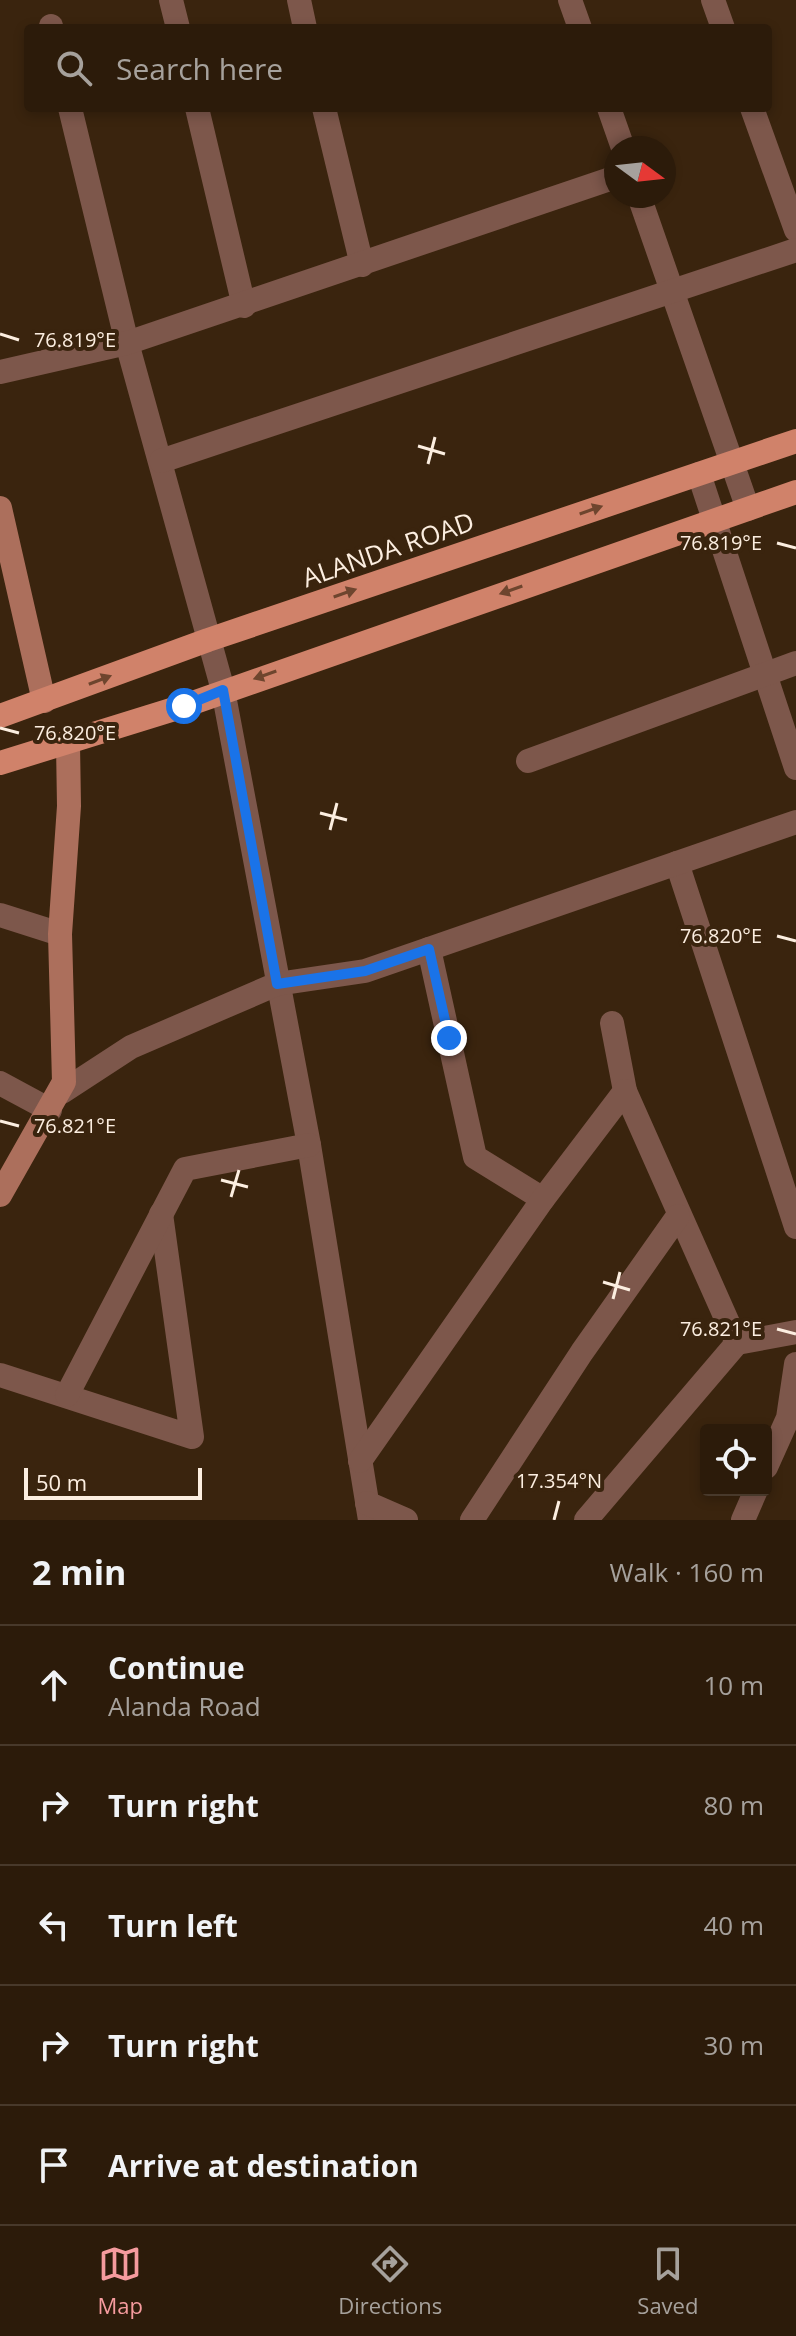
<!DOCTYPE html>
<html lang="en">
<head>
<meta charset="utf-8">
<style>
  body { margin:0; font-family:"Open Sans",sans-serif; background:#342413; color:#f1f3f6 }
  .controls { position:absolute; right:24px; bottom:24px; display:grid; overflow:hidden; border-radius:8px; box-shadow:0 4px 12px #0003 }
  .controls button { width:72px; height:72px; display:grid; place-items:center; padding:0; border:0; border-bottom:2px solid #48392b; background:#2c1b0a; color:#f1f3f6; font:40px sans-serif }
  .compass { position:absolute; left:604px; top:136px; width:72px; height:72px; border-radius:50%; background:#2c1b0a; box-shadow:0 4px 12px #0003; rotate:105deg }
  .scale { position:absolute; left:24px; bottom:20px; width:178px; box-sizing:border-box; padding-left:8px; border:4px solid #fceee0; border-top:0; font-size:22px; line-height:28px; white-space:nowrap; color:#fceee0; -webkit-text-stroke:6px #3a240e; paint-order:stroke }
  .stop { position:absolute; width:24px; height:24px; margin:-18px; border:6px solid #1a73e8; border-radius:50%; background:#fff }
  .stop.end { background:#1a73e8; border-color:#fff; box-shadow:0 2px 8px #0008 }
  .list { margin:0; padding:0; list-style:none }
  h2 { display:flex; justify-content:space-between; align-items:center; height:104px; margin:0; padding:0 32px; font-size:34px }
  h2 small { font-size:26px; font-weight:400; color:#a6a19c }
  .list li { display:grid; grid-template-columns:52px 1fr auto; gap:24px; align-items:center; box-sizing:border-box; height:120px; padding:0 32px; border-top:2px solid #48392b }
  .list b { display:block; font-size:30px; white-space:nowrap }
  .list p { margin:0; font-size:26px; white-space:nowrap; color:#a6a19c }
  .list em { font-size:26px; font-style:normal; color:#a6a19c }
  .icon { flex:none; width:44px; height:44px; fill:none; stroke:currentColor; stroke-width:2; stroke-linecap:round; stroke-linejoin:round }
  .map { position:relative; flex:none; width:796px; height:1520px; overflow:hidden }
  .search { position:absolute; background:#2c1b0a; box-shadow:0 4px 12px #0003; left:24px; right:24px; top:24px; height:88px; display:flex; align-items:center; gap:20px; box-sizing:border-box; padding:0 28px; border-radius:8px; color:#a6a19c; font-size:30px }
  .sheet { height:704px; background:#2c1b0a }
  nav { display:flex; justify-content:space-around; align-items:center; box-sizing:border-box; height:112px; border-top:2px solid #48392b; background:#2c1b0a; font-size:22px; color:#a6a19c }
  nav a { display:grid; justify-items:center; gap:4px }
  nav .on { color:#f59b9e }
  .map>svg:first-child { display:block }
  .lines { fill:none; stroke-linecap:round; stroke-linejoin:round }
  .street { stroke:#7d574b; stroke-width:24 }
  .secondary { stroke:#ac6f5c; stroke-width:24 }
  .primary { stroke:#d0826a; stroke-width:24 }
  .oneway { fill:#6e452e }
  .route { stroke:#1a73e8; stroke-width:10 }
  .ticks { fill:none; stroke:#fceee0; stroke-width:3 }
  .labels { text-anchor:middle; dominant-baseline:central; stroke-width:8; stroke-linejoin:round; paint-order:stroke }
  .street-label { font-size:26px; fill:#fceee0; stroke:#3a240e }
  .ticks-label { font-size:20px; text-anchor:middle; fill:#fceee0; stroke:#3a240e; stroke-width:8; stroke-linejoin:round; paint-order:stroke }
</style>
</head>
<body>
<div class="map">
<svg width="796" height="1520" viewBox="0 0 796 1520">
  <rect width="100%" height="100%" fill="#3a240e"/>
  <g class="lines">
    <!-- street -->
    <g class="street">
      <path d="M171 0 178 28"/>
      <path d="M299 0 305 28"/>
      <path d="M570 0 580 28"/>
      <path d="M713 0 723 28"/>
      <path d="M51 26V28"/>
      <path d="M70 108 127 343 223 690 309 1145 370 1520"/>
      <path d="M197 108 244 306"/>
      <path d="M324 108 362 265"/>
      <path d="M609 108 623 148"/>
      <path d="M752 108 796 230"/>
      <path d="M639 196 748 509"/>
      <path d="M0 372 127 343 616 177"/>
      <path d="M161 461 796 250"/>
      <path d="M699 474 796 768"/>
      <path d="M528 761 796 663"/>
      <path d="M677 863 796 1227"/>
      <path d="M0 915 60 934"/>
      <path d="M429 949 475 1157 543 1199"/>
      <path d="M612 1023 625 1091"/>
      <path d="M0 1083 50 1110"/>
      <path d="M62 1092 131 1047 277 984 365 971 796 822"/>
      <path d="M0 1375 192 1437 161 1214"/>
      <path d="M67 1395 185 1169 309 1145"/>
      <path d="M360 1461 543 1199 625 1091 737 1343"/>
      <path d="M766 1467 788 1418 796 1364"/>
      <path d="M367 1503 406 1520"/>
      <path d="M472 1520 582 1352 678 1216"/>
      <path d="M586 1520 737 1343 796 1332"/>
      <path d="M743 1520 756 1490"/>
    </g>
    <!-- secondary -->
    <g class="secondary">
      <path d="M0 508 44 701"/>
      <path d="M0 1195 64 1082 60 934 69 806 68 744"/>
    </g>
    <!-- primary -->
    <g class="primary">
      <path d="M0 716 208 640 796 441"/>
      <path d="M0 763 184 706 796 492"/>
    </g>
  </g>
  <!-- one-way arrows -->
  <defs><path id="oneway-solid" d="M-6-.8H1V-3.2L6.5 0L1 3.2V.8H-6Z" transform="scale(2)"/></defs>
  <g class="oneway">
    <use href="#oneway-solid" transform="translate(591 510) rotate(-19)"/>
    <use href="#oneway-solid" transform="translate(511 590) rotate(161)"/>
    <use href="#oneway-solid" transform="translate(345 593) rotate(-19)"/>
    <use href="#oneway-solid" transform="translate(265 675) rotate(161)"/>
    <use href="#oneway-solid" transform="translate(100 680) rotate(-21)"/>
  </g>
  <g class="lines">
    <!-- route -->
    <path class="route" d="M184 706 223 690 277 984 365 971 429 949 449 1038"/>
  </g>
  <!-- ticks -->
  <path class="ticks" d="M0 334 19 340M418 446 445 454M428 464 435 437M777 543 796 548M0 728 19 733M320 813 347 820M330 830 337 803M777 936 796 941M0 1121 19 1126M221 1180 248 1187M231 1197 239 1170M603 1282 630 1290M613 1299 620 1272M777 1329 796 1334M554 1520 559 1501"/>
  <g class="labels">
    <!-- street labels -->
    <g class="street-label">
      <text transform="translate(388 549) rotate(-19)">ALANDA ROAD</text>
    </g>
  </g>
  <g class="ticks-label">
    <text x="75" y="347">76.819°E</text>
    <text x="721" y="550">76.819°E</text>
    <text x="75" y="740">76.820°E</text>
    <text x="721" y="943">76.820°E</text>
    <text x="75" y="1133">76.821°E</text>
    <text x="721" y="1336">76.821°E</text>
    <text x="559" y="1488">17.354°N</text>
  </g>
</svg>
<div class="controls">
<button><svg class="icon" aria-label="locate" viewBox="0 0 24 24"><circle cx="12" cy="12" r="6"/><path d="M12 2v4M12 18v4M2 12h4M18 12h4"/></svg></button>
</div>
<svg class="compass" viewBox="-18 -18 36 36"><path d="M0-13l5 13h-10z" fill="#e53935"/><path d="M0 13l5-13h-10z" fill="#a6a19c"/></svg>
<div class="scale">50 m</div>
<div class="stop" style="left:184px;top:706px"></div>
<div class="stop end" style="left:449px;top:1038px"></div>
<div class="search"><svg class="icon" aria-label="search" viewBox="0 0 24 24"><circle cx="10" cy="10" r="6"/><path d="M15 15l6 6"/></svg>Search here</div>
</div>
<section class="sheet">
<h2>2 min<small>Walk · 160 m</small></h2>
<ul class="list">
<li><svg class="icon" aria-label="ahead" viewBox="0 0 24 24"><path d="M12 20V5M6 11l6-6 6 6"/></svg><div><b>Continue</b><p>Alanda Road</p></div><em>10 m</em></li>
<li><svg class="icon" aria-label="right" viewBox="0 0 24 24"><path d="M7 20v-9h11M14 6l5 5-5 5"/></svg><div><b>Turn right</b></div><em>80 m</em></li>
<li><svg class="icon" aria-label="left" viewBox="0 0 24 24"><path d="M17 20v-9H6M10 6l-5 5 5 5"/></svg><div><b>Turn left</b></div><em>40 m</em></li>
<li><svg class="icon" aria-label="right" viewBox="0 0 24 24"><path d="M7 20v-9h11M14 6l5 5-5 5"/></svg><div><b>Turn right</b></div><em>30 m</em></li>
<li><svg class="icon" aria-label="arrive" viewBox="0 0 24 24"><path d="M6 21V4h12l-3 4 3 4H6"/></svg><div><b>Arrive at destination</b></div></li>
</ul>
</section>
<nav>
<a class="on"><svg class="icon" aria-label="map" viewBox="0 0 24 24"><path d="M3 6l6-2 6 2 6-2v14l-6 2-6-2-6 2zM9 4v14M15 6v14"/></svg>Map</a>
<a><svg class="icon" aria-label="directions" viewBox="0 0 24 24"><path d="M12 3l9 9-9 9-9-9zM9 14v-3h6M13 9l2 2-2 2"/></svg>Directions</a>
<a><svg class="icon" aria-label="saved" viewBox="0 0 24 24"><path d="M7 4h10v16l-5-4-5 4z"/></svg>Saved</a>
</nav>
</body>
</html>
